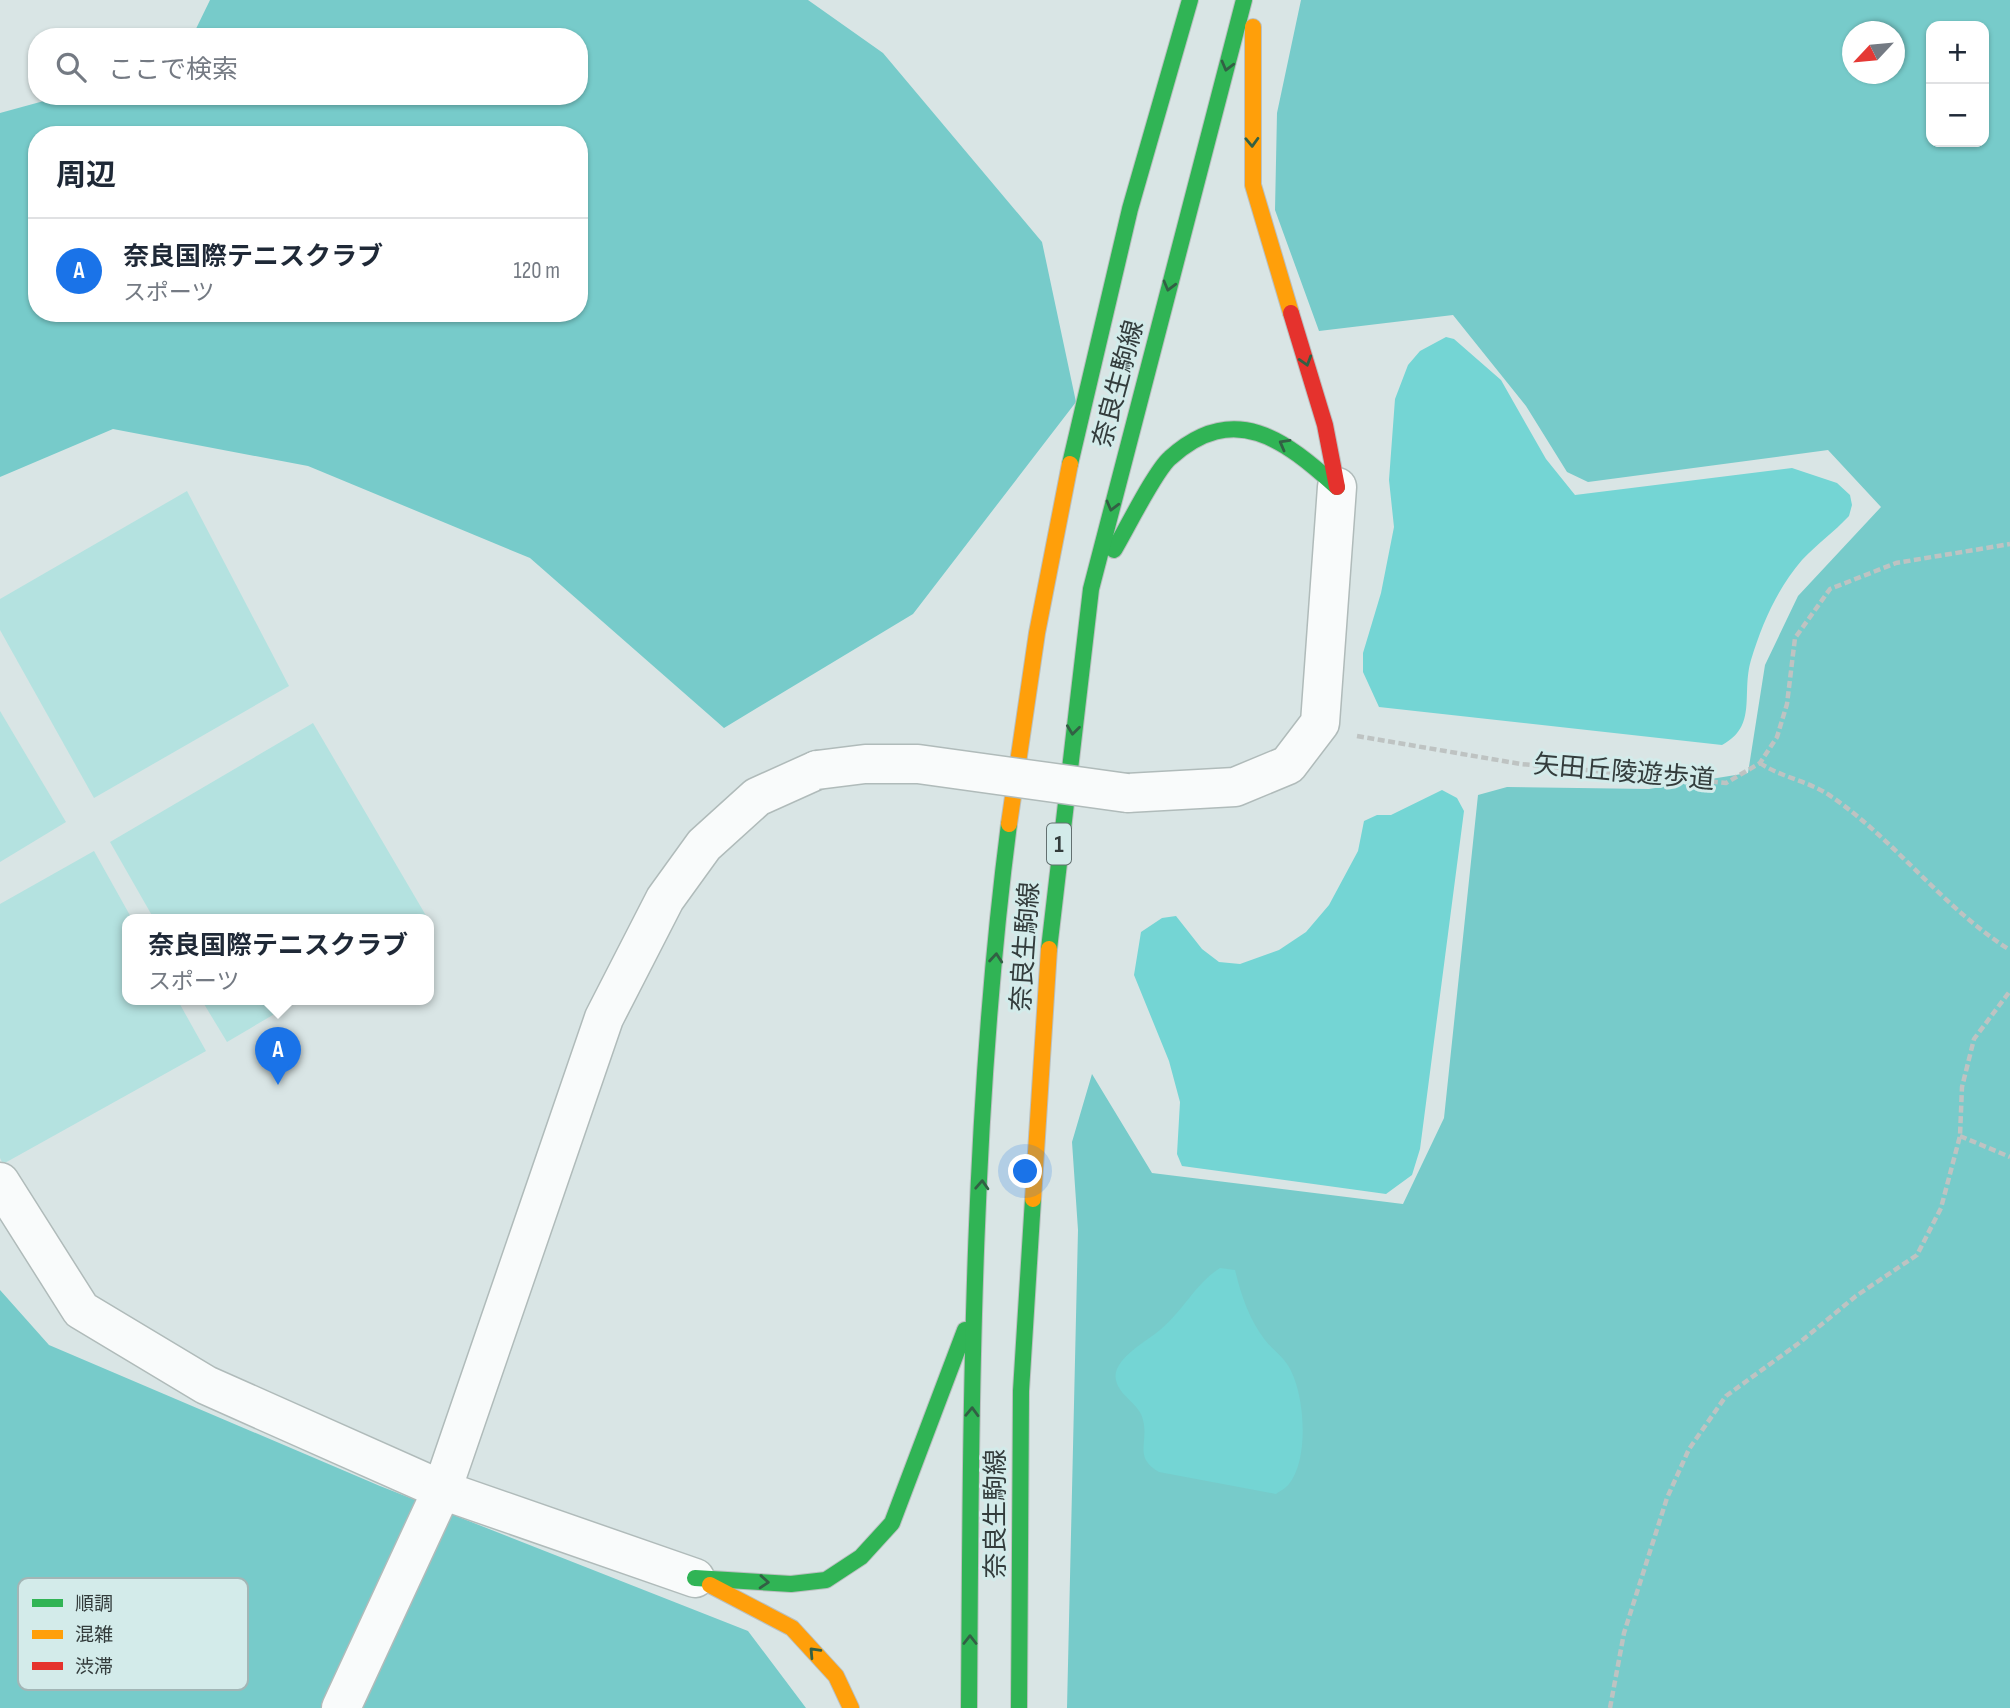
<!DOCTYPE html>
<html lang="ja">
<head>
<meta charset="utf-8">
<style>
  body { margin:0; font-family:"Sofia Sans Condensed","Noto Sans JP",sans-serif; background:#f6f6f7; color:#1f2937 }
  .controls { position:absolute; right:21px; top:21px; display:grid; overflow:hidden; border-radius:14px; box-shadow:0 2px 5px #0004 }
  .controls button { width:63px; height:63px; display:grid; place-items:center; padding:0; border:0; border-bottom:2px solid #e0e1e3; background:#fff; color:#1f2937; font:35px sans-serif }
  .compass { position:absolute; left:1842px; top:21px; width:63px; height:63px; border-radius:50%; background:#fff; box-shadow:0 2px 5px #0004; rotate:244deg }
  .you { position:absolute; left:1026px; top:1172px; width:24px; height:24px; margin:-18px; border:5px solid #fff; border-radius:50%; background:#1a73e8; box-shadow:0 0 0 10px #1a73e833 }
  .badge { display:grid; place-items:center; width:46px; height:46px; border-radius:50%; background:#1a73e8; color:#fff; font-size:23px; font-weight:700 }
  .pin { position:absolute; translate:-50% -58px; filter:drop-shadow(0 2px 4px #0008) }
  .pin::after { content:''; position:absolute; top:37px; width:24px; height:21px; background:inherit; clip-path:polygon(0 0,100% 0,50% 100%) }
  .popup { position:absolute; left:122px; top:914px; width:312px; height:91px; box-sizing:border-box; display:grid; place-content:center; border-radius:14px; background:#fff; filter:drop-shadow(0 2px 5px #0005); font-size:23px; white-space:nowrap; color:#747a83 }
  .popup b { font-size:26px; color:#1f2937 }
  .popup::after { content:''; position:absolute; left:50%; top:100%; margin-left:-14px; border:14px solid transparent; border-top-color:#fff }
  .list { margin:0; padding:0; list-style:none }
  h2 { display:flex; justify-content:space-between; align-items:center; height:91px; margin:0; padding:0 28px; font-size:30px }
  h2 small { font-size:23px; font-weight:400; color:#747a83 }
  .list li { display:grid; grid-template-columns:46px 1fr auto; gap:21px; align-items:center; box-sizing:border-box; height:105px; padding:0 28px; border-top:2px solid #e0e1e3 }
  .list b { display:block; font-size:26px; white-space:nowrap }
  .list p { margin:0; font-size:23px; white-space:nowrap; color:#747a83 }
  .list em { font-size:23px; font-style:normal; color:#747a83 }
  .icon { flex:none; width:38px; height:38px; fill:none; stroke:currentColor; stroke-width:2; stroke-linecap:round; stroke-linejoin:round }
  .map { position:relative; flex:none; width:2010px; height:1708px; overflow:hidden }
  .search { position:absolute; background:#fff; box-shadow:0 2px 5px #0004; left:28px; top:28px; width:560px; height:77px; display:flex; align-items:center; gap:18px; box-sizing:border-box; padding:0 24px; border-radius:28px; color:#747a83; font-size:26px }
  .panel { position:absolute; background:#fff; box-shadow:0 2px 5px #0004; left:28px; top:126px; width:560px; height:196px; border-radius:28px }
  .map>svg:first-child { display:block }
  .green { fill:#b4e2e0 }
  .forest { fill:#77cbca; fill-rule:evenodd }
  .water { fill:#74d5d4 }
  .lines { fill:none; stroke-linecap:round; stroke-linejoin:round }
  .street-casing { stroke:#b0bbba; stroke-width:41 }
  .fast-casing { stroke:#bac0c0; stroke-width:18 }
  .slow-casing { stroke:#bac0c0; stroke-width:18 }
  .jam-casing { stroke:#bac0c0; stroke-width:18 }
  .path { stroke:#bec3c2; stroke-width:4.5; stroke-dasharray:7 3.5; stroke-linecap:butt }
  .street { stroke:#f9fbfb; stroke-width:38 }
  .fast { stroke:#30b455; stroke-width:16 }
  .slow { stroke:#ff9f0a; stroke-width:16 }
  .jam { stroke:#e5322d; stroke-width:16 }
  .street-bridge-casing { stroke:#b0bbba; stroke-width:41; stroke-linecap:butt }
  .street-bridge { stroke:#f9fbfb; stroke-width:38 }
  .oneway { stroke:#326044 }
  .labels { text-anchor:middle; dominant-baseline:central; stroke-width:6; stroke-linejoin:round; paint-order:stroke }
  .shield { fill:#d3ebea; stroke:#637070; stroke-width:2 }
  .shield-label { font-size:24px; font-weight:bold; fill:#333c3c }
  .street-label { font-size:26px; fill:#333c3c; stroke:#d3ebea }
  .key { fill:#d3ebea; stroke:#a3b6b6; stroke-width:2 }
  .key-label { font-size:19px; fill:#333c3c }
</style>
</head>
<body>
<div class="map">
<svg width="2010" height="1708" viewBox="0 0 2010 1708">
  <rect width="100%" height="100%" fill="#d9e5e5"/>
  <!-- green -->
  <g class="green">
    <path d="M187 491 289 686 94 798 0 630V599Z"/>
    <path d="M0 711 66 822 0 862Z"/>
    <path d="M313 723 428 919H154L110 842Z"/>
    <path d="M94 851 132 919H128V999H177L206 1051 3 1164 0 1158V904Z"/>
    <path d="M201 999H300L227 1042Z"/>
  </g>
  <!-- forest -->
  <g class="forest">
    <path d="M210 0H808L883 53 1042 242 1076 402 913 614 724 728 530 558 308 466 113 429 0 477V113L62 96H579V37H192ZM37 135H579V313H37Z"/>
    <path d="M1301 0H2010V1708H1067L1078 1230 1072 1142 1092 1074 1152 1173 1403 1204 1444 1118 1478 795 1507 787 1649 789 1748 773 1765 665 1798 596 1881 507 1828 450 1588 482 1567 472 1526 406 1453 315 1319 331 1275 210 1277 113ZM1931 26H1984V142H1931ZM1853 32H1895V74H1853Z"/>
    <path d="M0 1290 49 1345 380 1486 748 1631 806 1708H0Z"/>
  </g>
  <!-- water -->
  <g class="water">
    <path d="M1446 337 1454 339 1501 380 1546 459 1575 495 1792 468 1837 483 1850 495 1852 505 1849 516C1834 532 1817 544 1802 560 1777 589 1762 624 1751 660 1741 694 1758 726 1722 745L1379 707 1363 672V653L1381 593 1394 527 1389 480 1395 399 1408 365 1420 351Z"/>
    <path d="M1442 790 1457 798 1464 811 1420 1149 1412 1175 1386 1194 1182 1166 1177 1154 1180 1102 1169 1061 1134 975 1141 932 1162 918 1176 916 1202 949 1219 962 1240 964 1279 950 1306 932 1329 905 1358 851 1364 821 1377 815H1391Z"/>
    <path d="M1220 1268 1235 1270C1241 1295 1249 1319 1265 1340 1271 1348 1281 1355 1287 1364 1305 1390 1310 1458 1289 1484 1286 1488 1280 1491 1276 1494L1159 1472C1133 1457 1149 1443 1143 1420 1140 1404 1119 1396 1116 1380 1111 1360 1147 1341 1160 1330 1183 1311 1197 1282 1220 1268Z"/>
  </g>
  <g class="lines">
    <!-- street casing -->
    <g class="street-casing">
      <g id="street">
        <path d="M1127 793 1235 787 1288 765 1320 723 1337 487"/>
        <path d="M0 1182 81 1310 206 1385 442 1490 695 1578"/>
        <path d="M341 1708 442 1490 604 1018 665 899 704 845 757 797 817 770"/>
      </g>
    </g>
    <!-- fast casing -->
    <g class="fast-casing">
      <g id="fast">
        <path d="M1070 464 1130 209 1190 0"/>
        <path d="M1114 550C1126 530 1155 471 1170 458 1234 400 1285 440 1337 487"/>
        <path d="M1049 949 1091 589 1244 0"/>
        <path d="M695 1578 791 1584 826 1580 861 1557 892 1523 965 1330"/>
        <path d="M969 1708C971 1413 971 1116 1009 824"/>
        <path d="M1019 1708 1021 1391 1033 1199"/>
      </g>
    </g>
    <!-- slow casing -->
    <g class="slow-casing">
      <g id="slow">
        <path d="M1253 27V185L1291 313"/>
        <path d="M1009 824 1037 633 1070 464"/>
        <path d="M1033 1199 1049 949"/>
        <path d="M710 1585 792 1628 836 1676 851 1708"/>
      </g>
    </g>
    <!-- jam casing -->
    <g class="jam-casing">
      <path id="jam" d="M1291 313 1325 425 1337 487"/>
    </g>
    <!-- path -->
    <g class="path">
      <path d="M1357 736 1521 764 1726 783 1760 763 1777 737 1787 704 1795 638 1830 589 1896 563 2010 544"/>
      <path d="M1760 763C1782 778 1810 781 1832 797 1897 842 1943 908 2010 950"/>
      <path d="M1960 1136 2010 1157"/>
      <path d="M1610 1708 1624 1633 1667 1498 1689 1449 1726 1396 1799 1343 1856 1296 1917 1255 1941 1208 1960 1136 1962 1087 1974 1039 2010 991"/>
    </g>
    <!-- street -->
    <use href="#street" class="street"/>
    <!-- fast -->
    <use href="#fast" class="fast"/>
    <!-- slow -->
    <use href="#slow" class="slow"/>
    <!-- jam -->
    <use href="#jam" class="jam"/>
    <!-- street-bridge casing -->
    <g class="street-bridge-casing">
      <path id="street-bridge" d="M817 770 865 764H918L1127 793"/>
    </g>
    <!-- street-bridge -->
    <use href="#street-bridge" class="street-bridge"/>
  </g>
  <!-- one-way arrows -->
  <defs><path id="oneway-chevron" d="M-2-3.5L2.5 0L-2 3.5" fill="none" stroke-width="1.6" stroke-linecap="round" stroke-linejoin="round" transform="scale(1.75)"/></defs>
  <g class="oneway">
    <use href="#oneway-chevron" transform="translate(1227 66) rotate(105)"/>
    <use href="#oneway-chevron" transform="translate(1252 142) rotate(88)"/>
    <use href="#oneway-chevron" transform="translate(1169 286) rotate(105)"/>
    <use href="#oneway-chevron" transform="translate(1306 361) rotate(73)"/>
    <use href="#oneway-chevron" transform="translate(1284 444) rotate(-151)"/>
    <use href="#oneway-chevron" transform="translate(1112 506) rotate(105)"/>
    <use href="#oneway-chevron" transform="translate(1073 730) rotate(97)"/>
    <use href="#oneway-chevron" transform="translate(996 958) rotate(-85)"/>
    <use href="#oneway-chevron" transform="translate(982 1185) rotate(-87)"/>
    <use href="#oneway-chevron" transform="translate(972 1412) rotate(-88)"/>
    <use href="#oneway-chevron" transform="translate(764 1582) rotate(4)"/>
    <use href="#oneway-chevron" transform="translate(970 1640) rotate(-90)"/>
    <use href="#oneway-chevron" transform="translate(814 1652) rotate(-133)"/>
  </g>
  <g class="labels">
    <!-- shield labels -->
    <rect class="shield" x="1047" y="823.5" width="24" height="41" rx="5"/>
    <g class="shield-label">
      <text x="1059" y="844">1</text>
    </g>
    <!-- street labels -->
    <g class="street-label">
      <text transform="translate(1119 384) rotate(-75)">奈良生駒線</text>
      <text transform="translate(1624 773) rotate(5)">矢田丘陵遊歩道</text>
      <text transform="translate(1026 947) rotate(-86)">奈良生駒線</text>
      <text transform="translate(996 1514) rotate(-90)">奈良生駒線</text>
    </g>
  </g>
  <!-- legend -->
  <rect x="18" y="1578" width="230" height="112" rx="10" class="key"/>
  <rect x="32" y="1599" width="31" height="8" fill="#30b455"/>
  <rect x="32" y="1630" width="31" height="9" fill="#ff9f0a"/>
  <rect x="32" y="1662" width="31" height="8" fill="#e5322d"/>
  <g class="key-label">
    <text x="75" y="1610">順調</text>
    <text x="75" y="1641">混雑</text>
    <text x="75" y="1673">渋滞</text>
  </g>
</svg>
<div class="controls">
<button>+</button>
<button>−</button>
</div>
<svg class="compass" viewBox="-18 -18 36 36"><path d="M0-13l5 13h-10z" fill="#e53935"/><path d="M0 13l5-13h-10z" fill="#747a83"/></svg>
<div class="you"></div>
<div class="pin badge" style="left:278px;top:1085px">A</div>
<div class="popup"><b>奈良国際テニスクラブ</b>スポーツ</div>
<div class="search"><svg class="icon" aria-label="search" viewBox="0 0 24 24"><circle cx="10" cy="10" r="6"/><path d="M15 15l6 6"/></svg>ここで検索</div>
<section class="panel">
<h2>周辺<small></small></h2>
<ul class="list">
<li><span class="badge">A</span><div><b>奈良国際テニスクラブ</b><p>スポーツ</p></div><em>120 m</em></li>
</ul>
</section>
</div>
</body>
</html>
